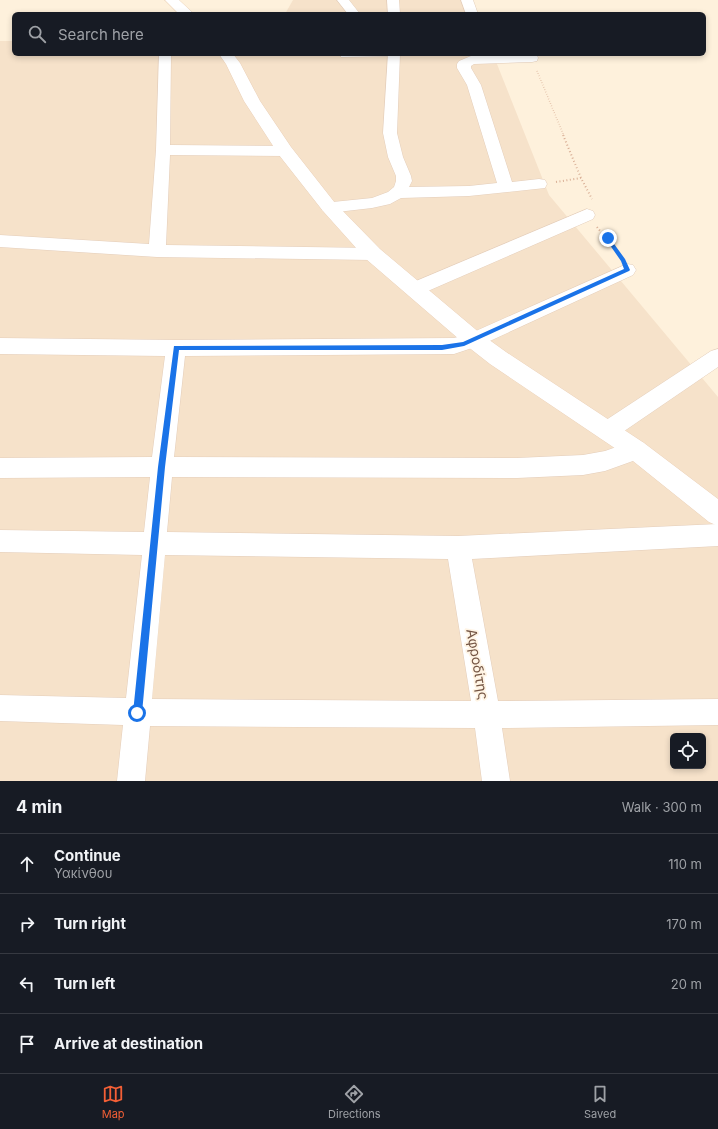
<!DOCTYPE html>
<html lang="en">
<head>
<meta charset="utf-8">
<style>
  body { margin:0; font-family:Inter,sans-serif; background:#20242c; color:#f1f3f6 }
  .controls { position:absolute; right:12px; bottom:12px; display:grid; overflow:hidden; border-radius:6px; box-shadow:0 2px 6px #0003 }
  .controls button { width:36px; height:36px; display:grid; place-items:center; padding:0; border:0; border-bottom:1px solid #363941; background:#171b24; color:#f1f3f6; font:20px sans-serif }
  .stop { position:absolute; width:12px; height:12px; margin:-9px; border:3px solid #1a73e8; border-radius:50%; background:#fff }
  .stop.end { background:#1a73e8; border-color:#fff; box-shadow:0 1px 4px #0008 }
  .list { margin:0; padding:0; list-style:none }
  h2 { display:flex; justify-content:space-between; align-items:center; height:52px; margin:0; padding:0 16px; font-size:17px }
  h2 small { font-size:13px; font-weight:400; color:#9ea1a6 }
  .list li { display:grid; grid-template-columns:26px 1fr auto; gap:12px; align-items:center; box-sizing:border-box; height:60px; padding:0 16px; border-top:1px solid #363941 }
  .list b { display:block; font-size:15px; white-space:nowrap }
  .list p { margin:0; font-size:13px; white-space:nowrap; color:#9ea1a6 }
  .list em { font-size:13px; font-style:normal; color:#9ea1a6 }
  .icon { flex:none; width:22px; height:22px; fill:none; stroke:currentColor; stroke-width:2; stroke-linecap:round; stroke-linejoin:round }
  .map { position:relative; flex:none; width:718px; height:781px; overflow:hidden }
  .search { position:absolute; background:#171b24; box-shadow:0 2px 6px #0003; left:12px; right:12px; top:12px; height:44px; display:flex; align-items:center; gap:10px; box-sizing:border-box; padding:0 14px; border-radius:6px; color:#9ea1a6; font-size:15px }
  .sheet { height:292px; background:#171b24 }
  nav { display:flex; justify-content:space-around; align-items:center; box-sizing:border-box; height:56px; border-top:1px solid #363941; background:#171b24; font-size:11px; color:#9ea1a6 }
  nav a { display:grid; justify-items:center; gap:2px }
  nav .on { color:#f35f36 }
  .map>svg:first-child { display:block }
  .residential { fill:#f6e2ca; fill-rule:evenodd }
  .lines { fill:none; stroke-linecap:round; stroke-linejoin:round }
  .lane-casing { stroke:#e4cebb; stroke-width:1 }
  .street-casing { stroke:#e4cebb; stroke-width:1 }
  .secondary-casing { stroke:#eacfb7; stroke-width:1 }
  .path-far1 { stroke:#d9af96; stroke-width:1.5; stroke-dasharray:0.5 2; stroke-linecap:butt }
  .path { stroke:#d9af96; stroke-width:2; stroke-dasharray:1 2.5; stroke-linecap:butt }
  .lane { fill:#fff; fill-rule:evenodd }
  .street { fill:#fff; fill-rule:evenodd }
  .secondary { fill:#fff; fill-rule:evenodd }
  .route { fill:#1a73e8 }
  .labels { text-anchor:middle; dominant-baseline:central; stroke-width:3.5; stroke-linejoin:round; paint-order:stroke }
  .near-street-label { font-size:14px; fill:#745544; stroke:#fff4e4 }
</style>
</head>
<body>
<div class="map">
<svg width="718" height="781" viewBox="0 0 718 781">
  <rect width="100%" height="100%" fill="#fef1dc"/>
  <!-- residential -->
  <g class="residential">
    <path d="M293 0H472L478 14H285Z"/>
    <path d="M0 41H14V54H493L549 195 718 397V781H0ZM673 736H703V766H673Z"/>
  </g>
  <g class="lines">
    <!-- lane casing -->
    <g class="lane-casing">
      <path id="lane" d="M343 54H397L394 56 341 57V55Z"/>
    </g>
    <!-- street casing -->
    <g class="street-casing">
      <g id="street">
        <path d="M337 0H349L360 14H348Z"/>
        <path d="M387 0H399L400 14H388Z"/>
        <path d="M461 0H473L478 14H466Z"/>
        <path d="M159 54H171L170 145 285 146 290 148 292 151 290 154 285 156 170 155 166 245 373 248 379 250 382 254 379 258 373 260 157 257 0 247V235L149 244 156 150Z"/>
        <path d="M388 54H400L397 133 403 157 411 176 412 181 409 187 469 186 497 183 467 85 457 68V64L459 61 471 56 537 55 538 58 537 61 532 62 474 64 471 66V68L481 85 512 182 539 179 545 180 547 184 545 188 469 196 401 198 390 204 372 208 337 212 323 211 321 207 323 203 372 198 388 192 394 187 396 181V176L388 157 383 133Z"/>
        <path d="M587 209 593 211 595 215 593 219 421 294 415 296 409 294 406 289 409 284Z"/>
        <path d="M627 264 633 265 636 270 633 275 481 345 454 354 185 356 174 457 517 458 583 455 605 451 636 440 644 443 647 450 644 457 605 471 583 475 517 478 172 477 167 532 458 536 718 524V546L472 559 498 701 718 699V725L502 728 510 781H482L475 728 150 726 145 781H117L123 725 0 721V695L126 698 142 555 0 552V530L144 532 150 477 0 478V458L152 457 165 356 0 354V338L176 340 454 338 469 334ZM165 555 448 559 471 701 152 699Z"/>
        <path d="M718 349V367L614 438 607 440 600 438 597 431 600 424 711 351Z"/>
      </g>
    </g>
    <!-- secondary casing -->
    <g class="secondary-casing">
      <g id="secondary">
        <path d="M165 0H179L194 14H179Z"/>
        <path d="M219 54H233L240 63 260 101 291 147 335 203 380 249 481 334 506 352 644 443 718 499V526L709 522 628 457 490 364 467 346 366 259 323 211 279 155 244 101 226 64Z"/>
      </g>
    </g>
    <!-- path-far1 -->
    <path class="path-far1" d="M537 71 564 136"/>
    <!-- path -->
    <g class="path">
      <path d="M563 135 581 178 592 199"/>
      <path d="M556 182 581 178"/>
      <path d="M597 227 621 257"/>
    </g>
    <!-- lane -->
    <use href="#lane" class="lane"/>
    <!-- street -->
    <use href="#street" class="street"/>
    <!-- secondary -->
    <use href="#secondary" class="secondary"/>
  </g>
  <!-- route -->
  <path class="route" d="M606 237H609L625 259 630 270 629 271 464 346 442 350H179L165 467 142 713 140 716 137 717 134 716 133 713 158 467 174 346 442 345 463 342 624 269 621 261 605 238Z"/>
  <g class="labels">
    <!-- near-street labels -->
    <g class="near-street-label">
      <text transform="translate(478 664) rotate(80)">Αφροδίτης</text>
    </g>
  </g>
</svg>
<div class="controls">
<button><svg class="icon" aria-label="locate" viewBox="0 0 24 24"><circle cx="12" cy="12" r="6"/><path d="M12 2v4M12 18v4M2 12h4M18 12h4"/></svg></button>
</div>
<div class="stop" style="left:137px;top:713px"></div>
<div class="stop end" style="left:608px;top:238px"></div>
<div class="search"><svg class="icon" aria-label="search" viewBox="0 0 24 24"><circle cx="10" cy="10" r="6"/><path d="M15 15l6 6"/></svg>Search here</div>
</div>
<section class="sheet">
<h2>4 min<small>Walk · 300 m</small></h2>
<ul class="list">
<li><svg class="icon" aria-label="ahead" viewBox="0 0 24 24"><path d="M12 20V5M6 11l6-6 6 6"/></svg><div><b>Continue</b><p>Υακίνθου</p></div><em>110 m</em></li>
<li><svg class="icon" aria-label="right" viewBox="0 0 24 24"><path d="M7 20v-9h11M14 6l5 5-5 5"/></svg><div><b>Turn right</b></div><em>170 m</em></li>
<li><svg class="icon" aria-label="left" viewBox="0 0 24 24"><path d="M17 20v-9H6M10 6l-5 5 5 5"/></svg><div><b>Turn left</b></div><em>20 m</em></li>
<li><svg class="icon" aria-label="arrive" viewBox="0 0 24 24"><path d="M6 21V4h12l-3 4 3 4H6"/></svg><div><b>Arrive at destination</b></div></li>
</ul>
</section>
<nav>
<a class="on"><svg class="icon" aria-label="map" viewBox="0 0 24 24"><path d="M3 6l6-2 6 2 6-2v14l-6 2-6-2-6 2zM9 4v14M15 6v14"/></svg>Map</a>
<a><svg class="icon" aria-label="directions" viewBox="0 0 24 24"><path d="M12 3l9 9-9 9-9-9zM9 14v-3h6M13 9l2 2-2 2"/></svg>Directions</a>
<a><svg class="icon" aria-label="saved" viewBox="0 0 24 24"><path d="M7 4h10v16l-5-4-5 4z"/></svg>Saved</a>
</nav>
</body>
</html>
